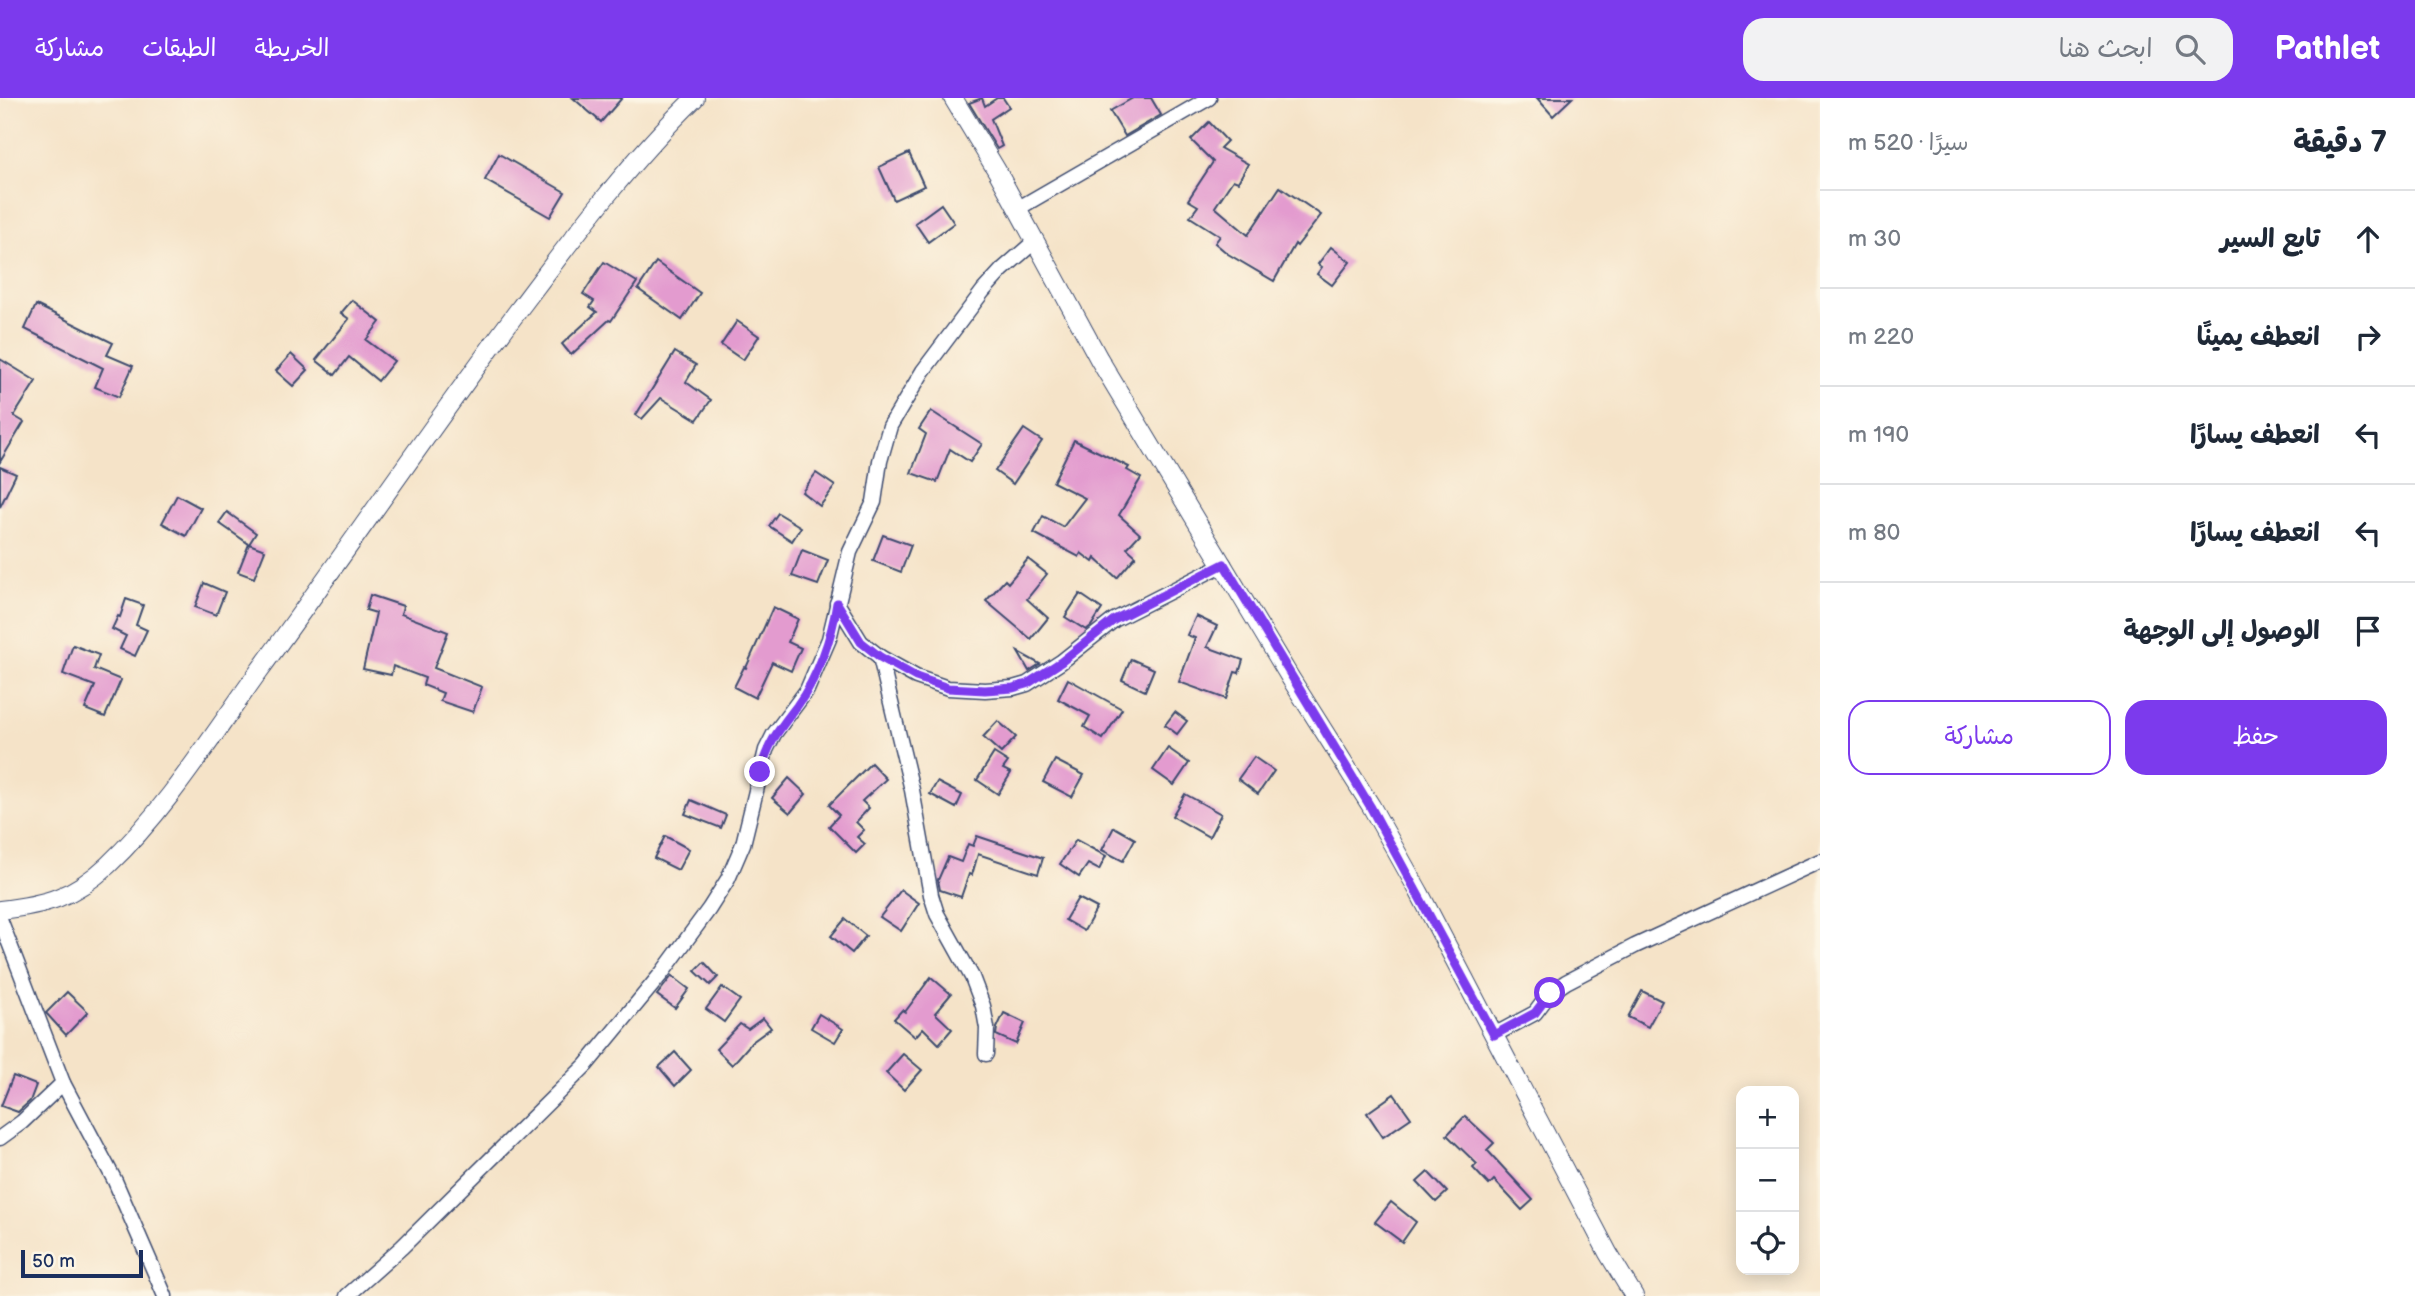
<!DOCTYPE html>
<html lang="ar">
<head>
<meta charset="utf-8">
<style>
  body { margin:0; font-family:"Balsamiq Sans","Playpen Sans Arabic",sans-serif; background:#f2f2f3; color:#1f2937; direction:rtl }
  .controls { position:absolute; right:21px; bottom:21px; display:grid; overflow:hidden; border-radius:14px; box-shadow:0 4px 18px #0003 }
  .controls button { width:63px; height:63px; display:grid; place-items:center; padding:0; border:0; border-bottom:2px solid #e0e1e3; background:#fff; color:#1f2937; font:35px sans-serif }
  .scale { position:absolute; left:21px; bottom:18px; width:122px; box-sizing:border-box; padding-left:7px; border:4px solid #1b2f5e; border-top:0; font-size:19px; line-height:24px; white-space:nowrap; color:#1b2f5e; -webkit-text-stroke:5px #fcf5e5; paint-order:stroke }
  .stop { position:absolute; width:21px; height:21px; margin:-16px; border:5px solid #7c3aed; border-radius:50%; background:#fff }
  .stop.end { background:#7c3aed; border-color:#fff; box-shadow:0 2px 7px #0008 }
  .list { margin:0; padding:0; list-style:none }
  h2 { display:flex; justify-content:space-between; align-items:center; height:91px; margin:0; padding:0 28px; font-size:30px }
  h2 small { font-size:23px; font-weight:400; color:#747a83 }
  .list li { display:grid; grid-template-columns:46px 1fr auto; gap:21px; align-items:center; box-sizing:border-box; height:98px; padding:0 28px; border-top:2px solid #e0e1e3 }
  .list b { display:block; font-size:26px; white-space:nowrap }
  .list em { font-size:23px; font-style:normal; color:#747a83 }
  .actions { display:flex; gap:14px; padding:21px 28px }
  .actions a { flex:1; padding:16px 0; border:2px solid #7c3aed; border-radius:21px; text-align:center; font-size:24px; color:#7c3aed }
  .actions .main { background:#7c3aed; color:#fff }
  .icon { flex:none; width:38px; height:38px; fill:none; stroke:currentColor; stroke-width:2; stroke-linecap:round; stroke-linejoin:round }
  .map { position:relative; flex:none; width:1820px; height:1198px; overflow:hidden; direction:ltr }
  header { display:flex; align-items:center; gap:42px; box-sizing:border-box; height:98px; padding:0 35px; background:#7c3aed; color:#fff }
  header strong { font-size:33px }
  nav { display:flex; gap:38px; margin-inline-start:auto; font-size:24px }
  .search { width:490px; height:63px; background:#f2f2f3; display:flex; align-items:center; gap:18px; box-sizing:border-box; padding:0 24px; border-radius:21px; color:#747a83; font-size:26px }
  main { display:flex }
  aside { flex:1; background:#fff }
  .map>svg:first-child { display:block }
  .building { fill:#e39bcf }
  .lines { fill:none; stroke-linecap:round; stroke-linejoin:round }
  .minor-casing { stroke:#3c4a6e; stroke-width:17 }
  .tertiary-casing { stroke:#3c4a6e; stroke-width:20 }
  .minor { stroke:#fff; stroke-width:14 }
  .tertiary { stroke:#fff; stroke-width:18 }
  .route { stroke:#7c3aed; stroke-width:9 }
</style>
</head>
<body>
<header>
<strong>Pathlet</strong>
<div class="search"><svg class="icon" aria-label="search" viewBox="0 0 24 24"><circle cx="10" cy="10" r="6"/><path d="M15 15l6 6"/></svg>ابحث هنا</div>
<nav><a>الخريطة</a><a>الطبقات</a><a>مشاركة</a></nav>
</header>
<main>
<aside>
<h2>7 دقيقة<small>سيرًا · 520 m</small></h2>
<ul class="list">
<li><svg class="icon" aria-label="ahead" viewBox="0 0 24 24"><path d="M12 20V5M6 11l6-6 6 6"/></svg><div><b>تابع السير</b></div><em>30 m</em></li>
<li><svg class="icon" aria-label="right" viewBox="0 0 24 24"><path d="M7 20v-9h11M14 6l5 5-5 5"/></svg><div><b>انعطف يمينًا</b></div><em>220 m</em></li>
<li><svg class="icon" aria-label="left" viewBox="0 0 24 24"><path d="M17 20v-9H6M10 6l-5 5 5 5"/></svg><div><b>انعطف يسارًا</b></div><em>190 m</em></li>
<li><svg class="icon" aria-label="left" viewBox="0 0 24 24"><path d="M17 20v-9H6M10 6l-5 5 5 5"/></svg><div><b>انعطف يسارًا</b></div><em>80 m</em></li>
<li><svg class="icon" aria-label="arrive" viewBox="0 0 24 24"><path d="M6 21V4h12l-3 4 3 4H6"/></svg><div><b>الوصول إلى الوجهة</b></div></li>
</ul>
<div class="actions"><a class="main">حفظ</a><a>مشاركة</a></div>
</aside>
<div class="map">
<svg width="1820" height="1198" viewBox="0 0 1820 1198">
  <rect width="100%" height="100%" fill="#fcf5e5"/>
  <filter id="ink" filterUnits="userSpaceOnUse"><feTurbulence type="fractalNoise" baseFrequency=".0143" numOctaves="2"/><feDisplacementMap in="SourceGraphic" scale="14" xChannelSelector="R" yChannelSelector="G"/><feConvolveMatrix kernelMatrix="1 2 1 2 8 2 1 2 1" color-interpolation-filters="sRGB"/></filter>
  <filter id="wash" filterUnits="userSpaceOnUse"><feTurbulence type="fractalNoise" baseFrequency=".00686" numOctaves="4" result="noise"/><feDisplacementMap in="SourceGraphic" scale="28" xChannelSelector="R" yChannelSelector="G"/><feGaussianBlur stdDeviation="1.57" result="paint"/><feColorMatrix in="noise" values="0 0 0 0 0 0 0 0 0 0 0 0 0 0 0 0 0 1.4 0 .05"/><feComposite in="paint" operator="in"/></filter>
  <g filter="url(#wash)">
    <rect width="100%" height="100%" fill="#f5e3c8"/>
    <g id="blocks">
      <!-- building -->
      <g class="building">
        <path d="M573 0H622L601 24Z"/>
        <path d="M982 0 985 8 997 0H1003L1009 9 991 21 1002 48 997 51 969 5Z"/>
        <path d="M1133 0H1151L1161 17 1125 38 1110 13Z"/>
        <path d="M1537 0H1572L1553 18Z"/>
        <path d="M1209 24 1227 43 1220 50 1248 66 1238 84 1233 82 1215 109 1248 137 1280 89 1321 117 1297 148 1295 146 1274 183 1228 156 1215 145 1220 138 1190 119 1198 108 1188 102 1213 64 1191 42Z"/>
        <path d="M909 55 924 88 894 102 879 69Z"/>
        <path d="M499 56 565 94 550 119 485 82Z"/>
        <path d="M941 106 954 125 928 144 915 125Z"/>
        <path d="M1331 149 1350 164 1332 187 1317 176 1322 169 1318 166Z"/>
        <path d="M604 164 637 184 611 223 609 222 571 257 562 246 597 214 590 209 594 203 583 196Z"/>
        <path d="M656 164 700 195 682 222 638 191Z"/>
        <path d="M352 202 380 224 366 242 394 263 378 283 349 259 335 277 316 262 349 221 341 215Z"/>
        <path d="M36 207 113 245 107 257 133 268 119 299 95 289 103 270 25 231Z"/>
        <path d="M737 223 759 238 743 262 721 247Z"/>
        <path d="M675 254 696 267 686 284 711 302 697 322 661 300 642 321 636 317Z"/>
        <path d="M291 256 308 272 293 288 276 273Z"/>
        <path d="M0 261 36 283 14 318 24 324 0 364Z"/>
        <path d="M931 313 982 346 970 364 950 351 937 384 911 375 926 336 919 331Z"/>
        <path d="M1024 331 1042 343 1013 386 995 373Z"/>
        <path d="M1074 342 1129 369 1127 372 1141 380 1119 417 1140 436 1127 450 1136 458 1117 480 1095 460 1093 464 1081 455 1079 459 1034 435 1043 418 1063 429 1085 400 1053 384Z"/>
        <path d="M0 369 16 376 0 409Z"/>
        <path d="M816 375 835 388 820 408 802 394Z"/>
        <path d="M177 397 201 410 186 438 162 425Z"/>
        <path d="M227 414 256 435 249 446 219 425Z"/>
        <path d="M778 415 801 429 792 443 769 428Z"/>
        <path d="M883 437 911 447 901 474 873 463Z"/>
        <path d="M249 446 265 452 254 480 238 474Z"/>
        <path d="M802 452 828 462 818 487 792 478Z"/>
        <path d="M1028 461 1047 476 1027 501 1048 520 1031 541 986 503 1005 482 1008 485Z"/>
        <path d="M204 485 225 494 216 517 195 509Z"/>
        <path d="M1080 496 1102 511 1091 528 1086 532 1065 519Z"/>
        <path d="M370 497 403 508 401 516 448 534 434 570 482 589 473 614 440 603 443 595 423 587 425 580 393 568 391 577 363 571 376 515 366 512Z"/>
        <path d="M126 501 143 507 136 527 147 532 135 558 120 551 126 538 112 531 118 518 120 519Z"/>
        <path d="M773 509 798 521 788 544 801 550 791 573 772 564 755 600 734 589 744 569 746 570Z"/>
        <path d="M1196 518 1217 528 1207 549 1243 562 1239 575 1235 574 1226 601 1179 584 1195 540 1187 537Z"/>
        <path d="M73 547 99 557 94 571 121 582 105 619 85 611 95 588 63 576Z"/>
        <path d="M1018 554 1040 566 1029 573Z"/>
        <path d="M1131 561 1154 571 1145 593 1122 582Z"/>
        <path d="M1068 581 1122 611 1103 641 1084 629 1090 618 1058 601Z"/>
        <path d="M1175 614 1187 623 1177 636 1165 627Z"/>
        <path d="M998 623 1016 639 1001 655 983 639Z"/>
        <path d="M1168 650 1189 665 1174 687 1153 672Z"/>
        <path d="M994 655 1008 664 1003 671 1011 675 998 696 977 682Z"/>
        <path d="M1254 659 1274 673 1258 696 1238 681Z"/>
        <path d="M1055 662 1084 677 1072 699 1043 684Z"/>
        <path d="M871 665 886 681 862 703 869 710 856 724 864 732 857 739 865 746 856 755 829 728 839 717 829 707Z"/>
        <path d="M789 680 806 696 790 715 772 700Z"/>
        <path d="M937 684 962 697 956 710 930 696Z"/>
        <path d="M1185 696 1221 716 1209 739 1172 718Z"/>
        <path d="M691 702 726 717 721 730 685 716Z"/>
        <path d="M1114 729 1135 741 1123 763 1102 752Z"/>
        <path d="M665 738 689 751 678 772 654 760Z"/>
        <path d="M977 738 1043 760 1038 776 978 756 972 777 969 776 961 799 940 792 938 782 948 759 961 764 968 746 973 748Z"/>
        <path d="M1076 742 1106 758 1099 772 1088 766 1079 779 1060 766Z"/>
        <path d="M901 792 919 805 901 833 880 819Z"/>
        <path d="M1078 800 1097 810 1084 833 1065 822Z"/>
        <path d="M845 821 866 838 852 855 831 838Z"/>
        <path d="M704 864 718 879 710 887 695 873Z"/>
        <path d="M672 878 689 891 675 910 657 897Z"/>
        <path d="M931 879 951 896 935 915 952 931 939 946 923 930 915 939 894 921 902 912 905 914Z"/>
        <path d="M722 889 740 902 724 924 706 911Z"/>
        <path d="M1642 893 1662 903 1648 929 1628 919Z"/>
        <path d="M67 894 88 914 66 937 46 915Z"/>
        <path d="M1004 915 1025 925 1016 946 996 937 997 930Z"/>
        <path d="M819 916 843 931 835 944 811 930Z"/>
        <path d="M763 920 771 930 752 944 732 967 716 951 740 926 748 931Z"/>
        <path d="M675 954 691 972 675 988 659 969Z"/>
        <path d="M903 956 922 972 904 992 886 975Z"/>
        <path d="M13 978 36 987 30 1003 18 1014 1 1008Z"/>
        <path d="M1394 996 1411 1020 1383 1039 1367 1015Z"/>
        <path d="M1465 1018 1494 1045 1487 1052 1533 1102 1522 1112 1494 1082 1489 1087 1473 1070 1477 1066 1447 1037Z"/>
        <path d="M1428 1074 1447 1094 1436 1104 1417 1084Z"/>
        <path d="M1391 1104 1416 1124 1402 1144 1375 1124Z"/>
      </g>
    </g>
  </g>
  <g filter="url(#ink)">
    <use href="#blocks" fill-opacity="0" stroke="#3c4a6e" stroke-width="2"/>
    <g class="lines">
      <!-- minor casing -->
      <g class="minor-casing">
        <g id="minor">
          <path d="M1017 111 1209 0"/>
          <path d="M837 505 861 544 880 559 916 579 948 590 985 592 1013 590 1027 586 1061 564 1114 522 1224 466"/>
          <path d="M880 559 912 692 931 797 937 816 972 879 983 908 987 930 986 956"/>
          <path d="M0 821 63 985 22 1024 0 1040"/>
          <path d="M1494 937 1535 915 1550 895 1566 884 1635 848 1820 763"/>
          <path d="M63 985 115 1083 165 1198"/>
          <path d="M347 1198 402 1149 586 967 662 875 709 811 728 781 743 746 766 652 774 636 807 592 829 541 850 454 874 404 880 363 890 328 923 273 983 193 1002 172 1034 144"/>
        </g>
      </g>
      <!-- tertiary casing -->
      <g class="tertiary-casing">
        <g id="tertiary">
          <path d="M953 0 997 73 1099 261 1291 581 1371 708 1419 794 1608 1155 1634 1198"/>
          <path d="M0 812C45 807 74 799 108 767 166 712 212 638 259 573 347 453 431 329 520 210 575 137 630 63 695 0"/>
        </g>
      </g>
      <!-- minor -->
      <use href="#minor" class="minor"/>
      <!-- tertiary -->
      <use href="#tertiary" class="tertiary"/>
    </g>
  </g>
  <g class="lines" filter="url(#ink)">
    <!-- route -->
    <path class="route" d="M760 674C769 643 778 633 797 608 818 579 832 539 837 505L861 544 880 559 916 579 948 590 985 592 1013 590 1027 586 1061 564 1114 522 1224 466 1370 708 1494 937 1535 915 1550 895"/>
  </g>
</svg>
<div class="controls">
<button>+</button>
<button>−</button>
<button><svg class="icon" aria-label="locate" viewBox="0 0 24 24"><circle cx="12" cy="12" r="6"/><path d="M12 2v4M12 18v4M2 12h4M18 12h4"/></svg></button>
</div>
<div class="scale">50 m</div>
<div class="stop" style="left:1550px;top:895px"></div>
<div class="stop end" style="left:760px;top:674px"></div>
</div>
</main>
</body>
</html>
